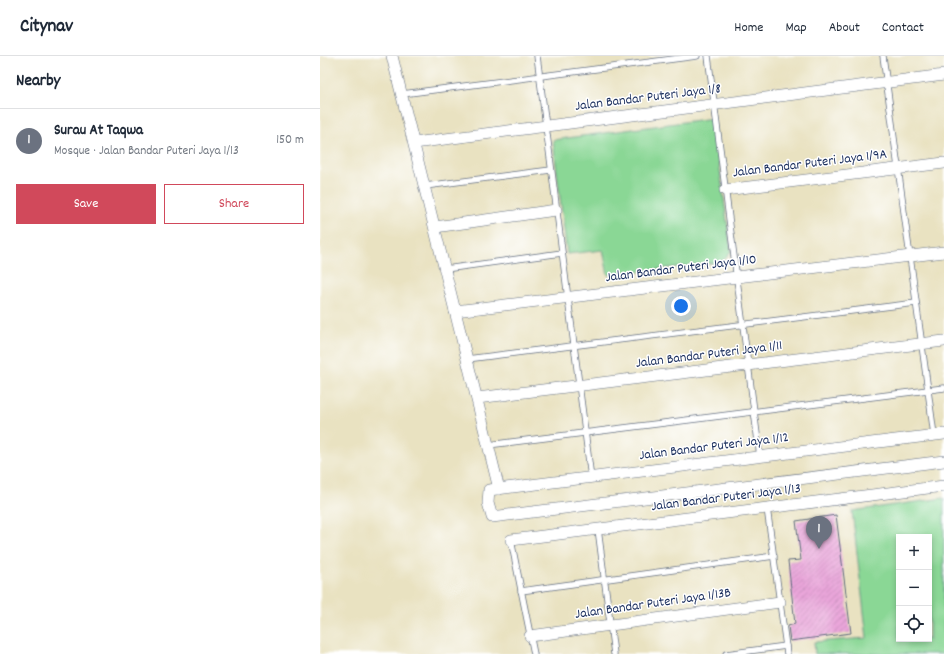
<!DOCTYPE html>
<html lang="en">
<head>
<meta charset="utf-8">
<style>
  body { margin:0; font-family:Dekko,sans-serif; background:#f2f2f3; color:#1f2937 }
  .controls { position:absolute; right:12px; bottom:12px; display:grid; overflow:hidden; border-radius:0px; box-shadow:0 2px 6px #0003 }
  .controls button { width:36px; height:36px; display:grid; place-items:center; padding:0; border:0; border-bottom:1px solid #e0e1e3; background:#fff; color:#1f2937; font:20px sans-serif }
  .you { position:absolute; left:361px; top:250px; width:14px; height:14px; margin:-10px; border:3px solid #fff; border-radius:50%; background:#1a73e8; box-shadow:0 0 0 6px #1a73e833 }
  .badge { display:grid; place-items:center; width:26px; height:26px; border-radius:50%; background:#d1495b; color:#fff; font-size:13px; font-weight:700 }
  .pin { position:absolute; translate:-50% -33px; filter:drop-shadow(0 1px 2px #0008) }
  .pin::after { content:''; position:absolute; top:21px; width:14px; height:12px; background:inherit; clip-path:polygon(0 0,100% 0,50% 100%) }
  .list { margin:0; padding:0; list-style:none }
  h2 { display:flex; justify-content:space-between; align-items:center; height:52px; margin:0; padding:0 16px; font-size:17px }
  h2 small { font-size:13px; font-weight:400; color:#747a83 }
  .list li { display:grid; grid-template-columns:26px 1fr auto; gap:12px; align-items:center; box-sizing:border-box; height:64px; padding:0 16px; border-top:1px solid #e0e1e3 }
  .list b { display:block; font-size:15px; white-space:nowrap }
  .list p { margin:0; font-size:13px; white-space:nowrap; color:#747a83 }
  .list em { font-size:13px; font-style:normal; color:#747a83 }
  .actions { display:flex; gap:8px; padding:12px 16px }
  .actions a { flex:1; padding:9px 0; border:1px solid #d1495b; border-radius:0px; text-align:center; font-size:14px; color:#d1495b }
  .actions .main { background:#d1495b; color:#fff }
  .icon { flex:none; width:22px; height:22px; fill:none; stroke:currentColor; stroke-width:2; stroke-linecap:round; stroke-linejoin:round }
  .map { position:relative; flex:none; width:624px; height:598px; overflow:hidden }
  header { display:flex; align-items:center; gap:24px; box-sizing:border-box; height:56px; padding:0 20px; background:#fff; border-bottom:1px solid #e0e1e3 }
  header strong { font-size:19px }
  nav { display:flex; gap:22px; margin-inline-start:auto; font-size:14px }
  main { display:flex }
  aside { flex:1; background:#fff }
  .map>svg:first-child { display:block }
  .park { fill:#8ad795; stroke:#52837a; fill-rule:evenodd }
  .building { fill:url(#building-hatch) }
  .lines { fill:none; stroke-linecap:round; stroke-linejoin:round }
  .service-casing { stroke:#636e81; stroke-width:7 }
  .minor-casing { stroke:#636e81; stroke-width:12 }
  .service { stroke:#fff; stroke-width:5.5 }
  .minor { stroke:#fff; stroke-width:11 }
  .labels { text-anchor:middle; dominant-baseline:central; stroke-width:3; stroke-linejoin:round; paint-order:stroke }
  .street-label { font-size:14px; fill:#1b2f5e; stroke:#fff }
</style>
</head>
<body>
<header>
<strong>Citynav</strong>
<nav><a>Home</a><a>Map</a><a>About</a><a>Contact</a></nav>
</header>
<main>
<aside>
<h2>Nearby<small></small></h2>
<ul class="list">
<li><span class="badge" style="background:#6b7280">1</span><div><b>Surau At Taqwa</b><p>Mosque · Jalan Bandar Puteri Jaya 1/13</p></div><em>150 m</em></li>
</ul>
<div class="actions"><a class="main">Save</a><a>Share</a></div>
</aside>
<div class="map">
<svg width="624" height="598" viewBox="0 0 624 598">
  <defs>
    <pattern id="building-hatch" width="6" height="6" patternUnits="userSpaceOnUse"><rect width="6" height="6" fill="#eaa6da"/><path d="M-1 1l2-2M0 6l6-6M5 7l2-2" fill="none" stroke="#bd88b4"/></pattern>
  </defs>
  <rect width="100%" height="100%" fill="#fff"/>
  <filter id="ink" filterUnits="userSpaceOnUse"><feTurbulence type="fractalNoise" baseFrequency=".025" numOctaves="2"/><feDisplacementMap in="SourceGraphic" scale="8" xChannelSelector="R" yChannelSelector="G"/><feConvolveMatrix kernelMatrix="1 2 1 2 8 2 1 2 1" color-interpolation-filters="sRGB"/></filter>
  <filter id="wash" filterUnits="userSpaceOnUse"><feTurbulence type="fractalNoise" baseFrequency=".012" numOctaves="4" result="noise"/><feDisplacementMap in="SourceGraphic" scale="16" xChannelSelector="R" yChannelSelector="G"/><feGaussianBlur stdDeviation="0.9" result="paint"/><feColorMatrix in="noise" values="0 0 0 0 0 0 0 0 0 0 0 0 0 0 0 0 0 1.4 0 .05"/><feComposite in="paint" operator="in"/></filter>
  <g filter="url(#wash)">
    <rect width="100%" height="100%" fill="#e9e2c1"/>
    <!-- park -->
    <g class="park">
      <path d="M393 62 411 195 402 206 288 219 283 194 247 198 233 84Z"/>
      <path d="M624 442V598H495L494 586 547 582 532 455ZM579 481H609V583H579Z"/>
    </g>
    <g id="blocks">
      <!-- building -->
      <path class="building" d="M516 459 531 577 470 585 468 570 475 568 468 505 481 504 476 465Z"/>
    </g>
  </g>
  <g filter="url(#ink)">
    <use href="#blocks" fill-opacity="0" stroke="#636e81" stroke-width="1"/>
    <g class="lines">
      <!-- service casing -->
      <g class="service-casing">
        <g id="service">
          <path d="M217 0 271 422"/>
          <path d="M388 0 440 401"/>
          <path d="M563 0 614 379"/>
          <path d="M82 38 377 0"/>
          <path d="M105 130 231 114"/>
          <path d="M125 213 242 197"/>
          <path d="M147 303 596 247"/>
          <path d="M168 389 624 332"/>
          <path d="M447 452 467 598"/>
          <path d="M278 473 294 598"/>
          <path d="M191 484 214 598"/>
          <path d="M201 535 454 500"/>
          <path d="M406 598 466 590"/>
        </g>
      </g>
      <!-- minor casing -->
      <g class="minor-casing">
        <g id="minor">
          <path d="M72 0 179 433"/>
          <path d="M94 87 624 19"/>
          <path d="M405 134 624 107"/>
          <path d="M115 171 236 154"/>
          <path d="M135 255 624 196"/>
          <path d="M157 342 624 285"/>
          <path d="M624 378 169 434 168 447 172 461 624 405"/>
          <path d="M191 484 624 430"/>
          <path d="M210 580 460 546"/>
        </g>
      </g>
      <!-- service -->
      <use href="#service" class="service"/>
      <!-- minor -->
      <use href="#minor" class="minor"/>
    </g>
  </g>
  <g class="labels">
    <!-- street labels -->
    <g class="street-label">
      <text transform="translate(328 42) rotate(-7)">Jalan Bandar Puteri Jaya 1/8</text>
      <text transform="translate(490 108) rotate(-7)">Jalan Bandar Puteri Jaya 1/9A</text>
      <text transform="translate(361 213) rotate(-7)">Jalan Bandar Puteri Jaya 1/10</text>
      <text transform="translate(389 299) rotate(-7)">Jalan Bandar Puteri Jaya 1/11</text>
      <text transform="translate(394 391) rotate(-7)">Jalan Bandar Puteri Jaya 1/12</text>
      <text transform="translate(406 442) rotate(-7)">Jalan Bandar Puteri Jaya 1/13</text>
      <text transform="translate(333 548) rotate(-8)">Jalan Bandar Puteri Jaya 1/13B</text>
    </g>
  </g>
</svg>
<div class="controls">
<button>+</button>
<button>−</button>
<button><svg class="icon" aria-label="locate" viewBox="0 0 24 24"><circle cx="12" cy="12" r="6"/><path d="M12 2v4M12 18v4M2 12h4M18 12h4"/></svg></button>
</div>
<div class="you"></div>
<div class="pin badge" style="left:499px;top:493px;background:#6b7280">1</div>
</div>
</main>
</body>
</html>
